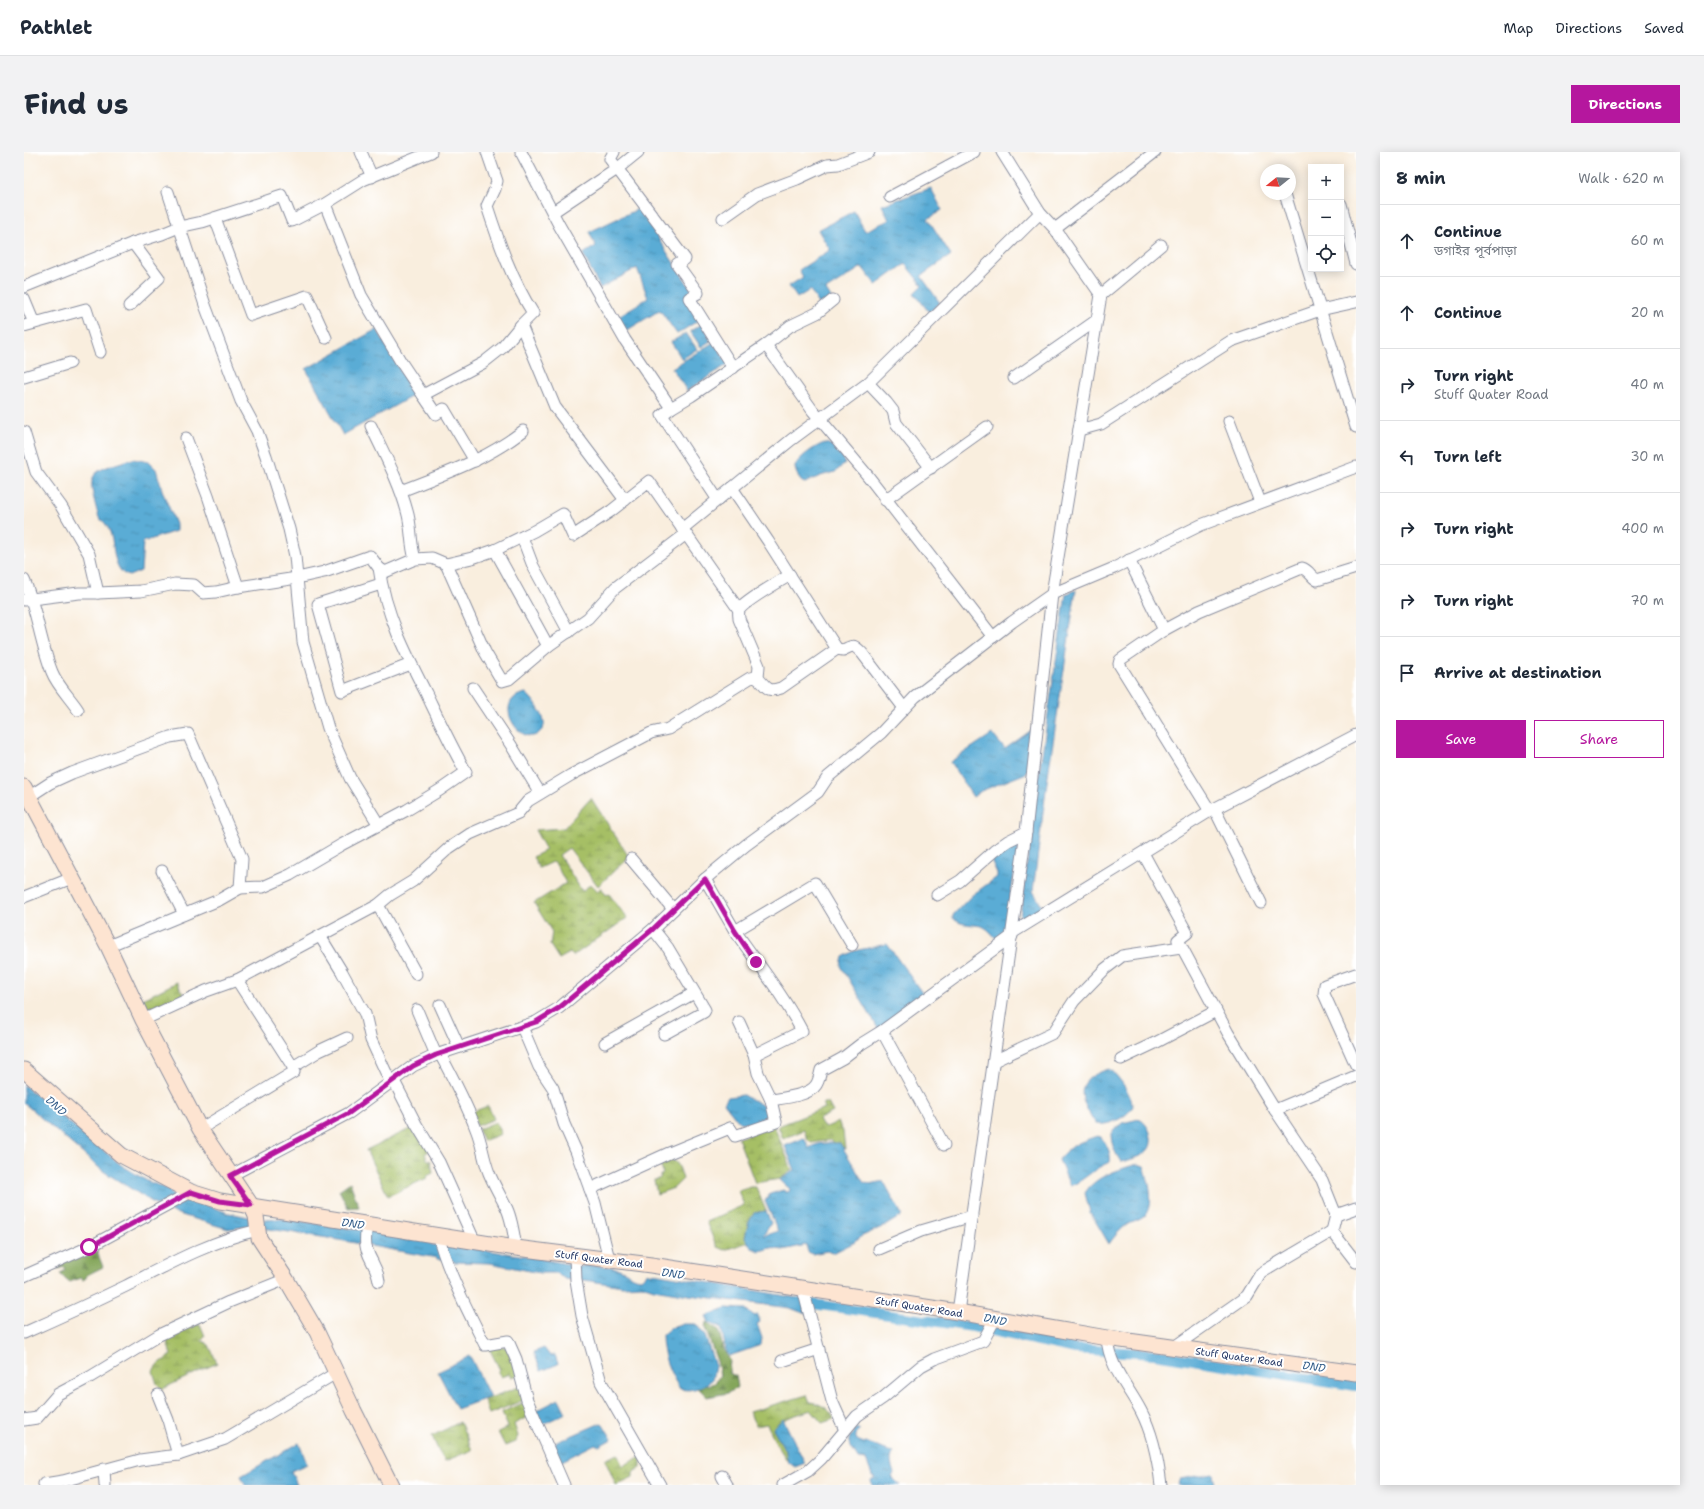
<!DOCTYPE html>
<html lang="en">
<head>
<meta charset="utf-8">
<style>
  body { margin:0; font-family:"Shantell Sans","Noto Sans Bengali",sans-serif; background:#f2f2f3; color:#1f2937 }
  .controls { position:absolute; right:12px; top:12px; display:grid; overflow:hidden; border-radius:0px; box-shadow:0 2px 10px #0003 }
  .controls button { width:36px; height:36px; display:grid; place-items:center; padding:0; border:0; border-bottom:1px solid #e0e1e3; background:#fff; color:#1f2937; font:20px sans-serif }
  .compass { position:absolute; left:1236px; top:12px; width:36px; height:36px; border-radius:50%; background:#fff; box-shadow:0 2px 10px #0003; rotate:252deg }
  .stop { position:absolute; width:12px; height:12px; margin:-9px; border:3px solid #b5179e; border-radius:50%; background:#fff }
  .stop.end { background:#b5179e; border-color:#fff; box-shadow:0 1px 4px #0008 }
  .list { margin:0; padding:0; list-style:none }
  h2 { display:flex; justify-content:space-between; align-items:center; height:52px; margin:0; padding:0 16px; font-size:17px }
  h2 small { font-size:13px; font-weight:400; color:#747a83 }
  .list li { display:grid; grid-template-columns:26px 1fr auto; gap:12px; align-items:center; box-sizing:border-box; height:72px; padding:0 16px; border-top:1px solid #e0e1e3 }
  .list b { display:block; font-size:15px; white-space:nowrap }
  .list p { margin:0; font-size:13px; white-space:nowrap; color:#747a83 }
  .list em { font-size:13px; font-style:normal; color:#747a83 }
  .actions { display:flex; gap:8px; padding:12px 16px }
  .actions a { flex:1; padding:9px 0; border:1px solid #b5179e; border-radius:0px; text-align:center; font-size:14px; color:#b5179e }
  .actions .main { background:#b5179e; color:#fff }
  .icon { flex:none; width:22px; height:22px; fill:none; stroke:currentColor; stroke-width:2; stroke-linecap:round; stroke-linejoin:round }
  .map { position:relative; flex:none; width:1332px; height:1333px; overflow:hidden; border-radius:0px }
  header { display:flex; align-items:center; gap:24px; box-sizing:border-box; height:56px; padding:0 20px; background:#fff; border-bottom:1px solid #e0e1e3 }
  header strong { font-size:19px }
  nav { display:flex; gap:22px; margin-inline-start:auto; font-size:14px }
  .intro { display:flex; align-items:center; justify-content:space-between; box-sizing:border-box; height:96px; padding:0 24px }
  h1 { margin:0; font-size:28px }
  .button { padding:10px 18px; border-radius:0px; background:#b5179e; color:#fff; font-size:14px; font-weight:700 }
  main { display:flex; gap:24px; padding:0 24px }
  aside { flex:1; background:#fff; border-radius:0px; box-shadow:0 2px 10px #0003 }
  .map>svg:first-child { display:block }
  .forest { fill:url(#forest-firs); stroke:#506a5c }
  .wetland { fill:url(#wetland-marsh); stroke:#607762 }
  .water { fill:url(#water-ripples); stroke:#3a6e9a }
  .lines { fill:none; stroke-linecap:round; stroke-linejoin:round }
  .canal { stroke:#5aacd5; stroke-width:10 }
  .street-casing { stroke:#8a8e9e; stroke-width:13 }
  .secondary-casing { stroke:#8a8e9e; stroke-width:17 }
  .street { stroke:#fff; stroke-width:11 }
  .secondary { stroke:#fde4d1; stroke-width:15 }
  .route { stroke:#b5179e; stroke-width:5 }
  .labels { text-anchor:middle; dominant-baseline:central; stroke-width:4; stroke-linejoin:round; paint-order:stroke }
  .street-label { font-size:10px; fill:#1b2f5e; stroke:#fff }
  .water-label { font-size:11px; font-style:italic; fill:#315b88; stroke:#fff }
</style>
</head>
<body>
<header>
<strong>Pathlet</strong>
<nav><a>Map</a><a>Directions</a><a>Saved</a></nav>
</header>
<div class="intro"><h1>Find us</h1><a class="button">Directions</a></div>
<main>
<div class="map">
<svg width="1332" height="1333" viewBox="0 0 1332 1333">
  <defs>
    <pattern id="forest-firs" width="22" height="20" patternUnits="userSpaceOnUse"><rect width="22" height="20" fill="#84a65a"/><path d="M5 1l3.5 6h-7zM16 11l3.5 6h-7z" fill="#6b884e"/></pattern>
    <pattern id="wetland-marsh" width="20" height="14" patternUnits="userSpaceOnUse"><rect width="20" height="14" fill="#a6bf65"/><path d="M1 5h8M5 5V1M11 12h8M15 12V8" fill="none" stroke="#869c56"/></pattern>
    <pattern id="water-ripples" width="26" height="14" patternUnits="userSpaceOnUse"><rect width="26" height="14" fill="#5aacd5"/><path d="M2 4q2-2 4 0t4 0M15 11q2-2 4 0t4 0" fill="none" stroke="#4a8cb0"/></pattern>
  </defs>
  <rect width="100%" height="100%" fill="#fff"/>
  <filter id="ink" filterUnits="userSpaceOnUse"><feTurbulence type="fractalNoise" baseFrequency=".025" numOctaves="2"/><feDisplacementMap in="SourceGraphic" scale="8" xChannelSelector="R" yChannelSelector="G"/><feConvolveMatrix kernelMatrix="1 2 1 2 8 2 1 2 1" color-interpolation-filters="sRGB"/></filter>
  <filter id="wash" filterUnits="userSpaceOnUse"><feTurbulence type="fractalNoise" baseFrequency=".012" numOctaves="4" result="noise"/><feDisplacementMap in="SourceGraphic" scale="16" xChannelSelector="R" yChannelSelector="G"/><feGaussianBlur stdDeviation="0.9" result="paint"/><feColorMatrix in="noise" values="0 0 0 0 0 0 0 0 0 0 0 0 0 0 0 0 0 1.4 0 .05"/><feComposite in="paint" operator="in"/></filter>
  <g filter="url(#wash)">
    <rect width="100%" height="100%" fill="#f9eede"/>
    <!-- forest -->
    <g class="forest">
      <path d="M326 1030 335 1055 324 1056 315 1038Z"/>
      <path d="M72 1097 79 1115 63 1123 62 1126 59 1128 56 1126 46 1130 36 1122 41 1118 40 1115 34 1117 31 1113Z"/>
      <path d="M682 1170 695 1178 699 1197 706 1208 705 1221 712 1224 714 1235 704 1241 683 1245 673 1235 680 1230 684 1233 691 1231 696 1223 693 1209 681 1176Z"/>
    </g>
    <!-- wetland -->
    <g class="wetland">
      <path d="M567 646 605 705 574 734 545 696 535 703 558 739 567 732 574 739 577 735 582 743 585 742 603 766 549 804 546 801 535 807 526 793 528 780 510 751 542 731 530 709 515 716 509 705 522 698 511 678 540 676Z"/>
      <path d="M153 830 161 846 124 864 115 849Z"/>
      <path d="M799 951H804L809 960 795 967 800 976 814 970 819 979 821 997 816 992 810 991 807 988 787 991 783 987 780 978 759 987 754 974 801 956Z"/>
      <path d="M464 954 470 967 453 974 448 960Z"/>
      <path d="M472 970 477 982 459 989 454 977Z"/>
      <path d="M750 974 768 1018 756 1027 731 1031 714 986Z"/>
      <path d="M388 976 392 984 397 982 407 997 401 1002 403 1007 407 1009 409 1021 403 1024V1026L364 1044 342 998Z"/>
      <path d="M641 1007C655 1007 655 1015 659 1027L650 1036 633 1042 630 1028 635 1027 639 1021 635 1008Z"/>
      <path d="M726 1035H732L742 1059 730 1061 724 1072 721 1086 725 1090 700 1098 693 1095 682 1070 720 1053 714 1039Z"/>
      <path d="M176 1172 181 1184 177 1188 185 1193 193 1211 138 1237 133 1232 129 1219 132 1214 147 1203 142 1186 166 1174Z"/>
      <path d="M483 1195 494 1223 487 1225 485 1222 477 1225 474 1220 476 1218 465 1196Z"/>
      <path d="M497 1234 500 1248 465 1262 460 1248 476 1242 477 1245 476 1242Z"/>
      <path d="M783 1243 786 1250C795 1251 807 1257 810 1267L798 1271 787 1258C773 1263 760 1265 749 1276L762 1300 764 1310 752 1291 743 1272 732 1274 725 1260Z"/>
      <path d="M501 1250 506 1264 490 1272 494 1284 491 1290 481 1294 474 1280 484 1275 478 1260Z"/>
      <path d="M436 1270 448 1298 421 1309 415 1300 408 1284Z"/>
      <path d="M593 1302 599 1314 617 1304V1316L609 1320V1325L592 1333 581 1308Z"/>
    </g>
    <!-- water -->
    <g class="water">
      <path d="M907 36 918 58 904 67 927 103 897 124 916 151 905 160 890 141 898 133 881 112 852 133 838 115 802 138 807 146 797 155 786 138 773 146 765 134 779 125 775 118 806 98 794 78 830 59 841 79 865 68 858 53Z"/>
      <path d="M616 56 644 102 669 140 675 168 653 182 636 158 600 180 591 166 624 146 613 116 576 136 559 102 572 94 565 80Z"/>
      <path d="M678 172 688 188 677 195 666 179Z"/>
      <path d="M353 177 390 243 319 283 282 217Z"/>
      <path d="M662 181 673 197 658 207 647 190Z"/>
      <path d="M690 190 704 212 663 239 648 216Z"/>
      <path d="M801 291C812 294 819 300 821 312L811 320 796 324 781 331C777 330 776 328 774 324 773 322 771 318 771 315 773 306 793 293 801 291Z"/>
      <path d="M109 307 125 310 132 317 139 341 152 372V379L119 390 117 419 105 424C102 423 98 421 97 419 85 404 94 378 75 366 62 320 63 320 109 307Z"/>
      <path d="M1052 438 1023 630 1009 739 1020 758 995 772 1011 649 1042 442Z"/>
      <path d="M502 541C509 547 519 561 520 570 521 575 518 578 515 581 497 597 465 547 502 541Z"/>
      <path d="M1009 577 1006 618 1000 622 957 639 949 645 926 610 968 582 981 597Z"/>
      <path d="M993 690 995 691 994 700 983 763 981 785 974 788C969 784 966 778 960 775 950 771 937 775 929 766V763L947 744 973 725V721L967 708 980 696Z"/>
      <path d="M863 792 901 845 855 878 817 814 819 805 830 799Z"/>
      <path d="M1085 917C1096 925 1106 941 1109 954 1103 966 1084 974 1072 972 1054 945 1049 928 1085 917Z"/>
      <path d="M0 933 97 1013 123 1029 146 1038 147 1042 158 1048 175 1051 205 1061 239 1068 261 1067 404 1088 408 1093H425L508 1105 558 1115 561 1113C574 1114 588 1113 600 1119 607 1122 607 1126 617 1127L622 1122 629 1121 779 1147 782 1162 766 1156 665 1143 630 1137 618 1133 599 1134 560 1128H547L541 1127 533 1121H516L466 1111 430 1110 426 1107H413V1106L304 1086 226 1074 204 1077 148 1060 137 1052 133 1053 79 1019 0 951Z"/>
      <path d="M719 943C728 949 735 949 743 958V964C733 971 727 973 715 970L700 951 704 945Z"/>
      <path d="M1115 967C1117 968 1120 970 1122 973 1127 979 1130 993 1123 999 1116 1005 1106 1008 1097 1010 1091 1001 1087 992 1087 981L1098 971Z"/>
      <path d="M1073 984 1077 985C1082 992 1088 1001 1086 1010 1069 1016 1062 1028 1046 1034L1035 1008C1042 994 1059 989 1073 984Z"/>
      <path d="M780 986 785 996C794 990 806 991 816 991L840 1031C849 1033 853 1029 860 1030L877 1061V1064L861 1074 859 1073 858 1075 834 1086 831 1090 809 1101 803 1099 788 1102 784 1100 782 1093 759 1098 746 1096 736 1099 728 1096 721 1086 724 1072 730 1061 742 1059 747 1071 739 1084 754 1079 741 1049 746 1042 759 1038 763 1040H765L766 1037 756 1028 771 1018 761 994Z"/>
      <path d="M1113 1012 1120 1014C1124 1026 1132 1054 1121 1064 1116 1068 1110 1070 1104 1072 1096 1077 1090 1085 1085 1092L1066 1060 1061 1041C1072 1023 1095 1018 1113 1012Z"/>
      <path d="M702 1156 722 1157 729 1164 734 1163 736 1170 733 1172 738 1186 737 1193 705 1204 702 1198 697 1175 685 1170 682 1164Z"/>
      <path d="M659 1172H672L681 1184 691 1214 688 1228C677 1235 669 1240 656 1237 645 1220 638 1203 638 1183L645 1177Z"/>
      <path d="M520 1196 526 1204 531 1203 534 1212 517 1219 510 1200Z"/>
      <path d="M446 1204 466 1245 433 1257 414 1220Z"/>
      <path d="M535 1247 542 1261 517 1273 512 1259Z"/>
      <path d="M759 1267 781 1311 771 1315 764 1310 762 1300 749 1276Z"/>
      <path d="M577 1271 579 1272 588 1287 575 1294 571 1292 534 1311 526 1293Z"/>
      <path d="M832 1276 836 1278 831 1283 833 1288 840 1291 842 1290C852 1294 860 1299 870 1300 865 1307 867 1313 870 1321L868 1325 876 1333H848L847 1328 852 1325 848 1323 842 1308 834 1307 827 1295 825 1286Z"/>
      <path d="M275 1291 283 1312 267 1319 273 1333H221L217 1324Z"/>
      <path d="M1189 1321 1191 1333H1153L1156 1327Z"/>
    </g>
    <g class="lines">
      <!-- canal -->
      <path class="canal" d="M775 1150 949 1175 1052 1197 1131 1202 1332 1234"/>
    </g>
  </g>
  <g filter="url(#ink)">
    <g class="lines">
      <!-- street casing -->
      <g class="street-casing">
        <g id="street">
          <path d="M337 0 348 25"/>
          <path d="M463 0 473 29 471 37 463 54C475 91 488 128 509 161L497 173 531 255 601 348"/>
          <path d="M497 0 535 73 601 188 647 256 638 263 694 348"/>
          <path d="M590 0 586 7 661 107 653 112 674 141 665 146 709 216"/>
          <path d="M978 0 1016 61 1031 77 1131 0"/>
          <path d="M144 40 181 153 217 249 233 279 242 304 265 377 271 404 279 490 304 576 326 626 355 673"/>
          <path d="M1261 42 1332 275"/>
          <path d="M866 45 950 0"/>
          <path d="M301 52 337 143 377 210 399 243 459 211 478 196 497 173"/>
          <path d="M1317 52 1332 112"/>
          <path d="M529 60 593 17 614 0"/>
          <path d="M191 66 227 163 283 144 302 186"/>
          <path d="M699 66 733 42 773 27 803 13 814 12 845 0"/>
          <path d="M0 135 109 91 138 82 155 75 178 70 258 44 268 69 301 52 339 28 407 0"/>
          <path d="M1077 143 1137 93"/>
          <path d="M0 147 10 171"/>
          <path d="M809 148 793 161 766 174 742 193 789 259 844 324 969 485"/>
          <path d="M105 154 135 126 109 91"/>
          <path d="M0 174 62 157 76 200"/>
          <path d="M0 225 46 211"/>
          <path d="M990 226 1073 168"/>
          <path d="M844 231 862 250 869 259 872 271 907 316"/>
          <path d="M399 243 412 262 420 257 451 309"/>
          <path d="M647 256 667 244 742 193"/>
          <path d="M1205 269 1236 350"/>
          <path d="M347 274C360 302 375 329 383 359 388 375 386 391 391 407"/>
          <path d="M1055 278 1077 272 1207 189 1296 158 1332 150"/>
          <path d="M0 280 12 320 37 354 65 402 74 441"/>
          <path d="M162 286 184 344 214 435"/>
          <path d="M377 339C422 321 460 309 499 279"/>
          <path d="M861 348 963 275"/>
          <path d="M658 377 767 288 844 231 1016 61"/>
          <path d="M498 385 509 414 545 480"/>
          <path d="M471 398 524 494 564 466 591 436 662 382"/>
          <path d="M1105 408 1140 478"/>
          <path d="M422 412 461 500 478 529 485 527 524 494"/>
          <path d="M0 428C13 457 16 490 28 520 33 533 46 546 54 558"/>
          <path d="M357 432 294 452 318 539 387 512"/>
          <path d="M0 448 55 441H74L117 439 151 432 170 433 179 441 192 440 214 435 273 426 300 420 346 404 355 416 361 420 391 407 408 406 422 412 448 406 471 398 510 379 539 362 549 384 587 359 625 329 715 458"/>
          <path d="M813 497 819 498C830 493 829 492 838 501L880 556"/>
          <path d="M734 526 735 514 715 467C715 464 714 461 715 458 722 448 755 430 766 423"/>
          <path d="M449 536 487 593 516 641"/>
          <path d="M6 644 26 631 48 621 127 592 146 585 164 582 218 707 216 736"/>
          <path d="M1191 658 1237 751"/>
          <path d="M1186 659 1095 512 1096 508 1140 478 1175 459 1278 416C1285 418 1286 424 1293 428L1332 416"/>
          <path d="M1119 701 1163 781 1154 788 1204 881 1251 958 1298 1028 1312 1063 1308 1079 1332 1110"/>
          <path d="M607 707 649 757"/>
          <path d="M138 719 160 762"/>
          <path d="M681 727 711 779 791 731 828 793"/>
          <path d="M913 743 936 729 970 699 984 689 1002 680"/>
          <path d="M0 745 48 726"/>
          <path d="M354 753 392 822"/>
          <path d="M629 777 644 796 681 858 680 860 640 882"/>
          <path d="M711 779C734 812 759 843 778 879L730 903"/>
          <path d="M988 781 1186 659 1332 583"/>
          <path d="M296 784 318 820 341 862 347 888 365 927 370 929 392 972 415 1010 450 1088"/>
          <path d="M84 794 195 748 216 736 239 735 266 723 317 693 383 658 416 638 442 620C427 594 415 568 402 541 382 502 361 461 355 416"/>
          <path d="M1332 822 1301 833 1300 842 1332 913"/>
          <path d="M213 828 269 915"/>
          <path d="M416 853 435 895"/>
          <path d="M393 858 412 903"/>
          <path d="M119 868 182 839 213 828 354 753 366 743 389 729 425 696 446 682 494 661 504 649 547 623 627 581 644 577 726 526 731 525C743 531 740 542 757 536L813 497 744 389 708 336"/>
          <path d="M498 875 515 915 529 936 540 972 552 999 571 1051 585 1107"/>
          <path d="M858 879 920 993"/>
          <path d="M581 891 670 841"/>
          <path d="M416 902C429 926 442 951 452 977 458 991 459 1006 465 1021 470 1033 477 1045 483 1057 488 1068 490 1083 492 1096"/>
          <path d="M1097 907 1133 890 1192 859"/>
          <path d="M970 909 1029 881 1050 849 1081 817 1098 804 1157 795"/>
          <path d="M747 948C759 946 785 944 792 933 795 929 796 922 797 918L819 906 837 892 858 879 988 784"/>
          <path d="M1251 958 1332 924"/>
          <path d="M176 977 270 920 269 915 295 899 323 886"/>
          <path d="M206 1024 325 961 389 914 412 903 512 870 535 856 629 777 681 727 722 693 794 640 804 625 857 581 891 545 988 470 1028 442 1090 416 1177 373 1332 315"/>
          <path d="M566 1037 645 1001 706 976 711 984 752 970 747 948 734 921 730 903 715 870"/>
          <path d="M1312 1063 1332 1056"/>
          <path d="M343 1072C342 1080 340 1091 343 1098 347 1111 353 1114 355 1129"/>
          <path d="M414 1083C424 1121 443 1157 461 1193L484 1189 492 1207 503 1248 540 1333"/>
          <path d="M855 1097 897 1079 948 1064"/>
          <path d="M551 1104 552 1128 558 1164 577 1230 636 1333"/>
          <path d="M0 1124 65 1095 167 1040"/>
          <path d="M779 1137 808 1249 821 1278"/>
          <path d="M934 1160 1002 680 1028 442 1077 143 1031 77"/>
          <path d="M0 1181C34 1166 69 1150 102 1134 145 1112 187 1089 234 1078"/>
          <path d="M1083 1186C1085 1215 1104 1234 1117 1259 1129 1282 1134 1307 1137 1333"/>
          <path d="M1150 1195 1223 1144 1237 1121 1308 1079"/>
          <path d="M758 1209 795 1197"/>
          <path d="M134 1243 144 1268 154 1303"/>
          <path d="M0 1268 13 1266 34 1242 66 1225 135 1183 205 1150 262 1127"/>
          <path d="M80 1317 81 1333"/>
          <path d="M698 1324 703 1333"/>
          <path d="M20 1332 39 1329 116 1308 154 1303 201 1287 312 1221"/>
          <path d="M759 1333 784 1319 797 1307 833 1264 859 1246 897 1214 910 1207 959 1189 971 1167"/>
        </g>
      </g>
      <!-- secondary casing -->
      <g class="secondary-casing">
        <g id="secondary">
          <path d="M0 635 84 794 119 868 176 977 227 1053 232 1064 235 1086 262 1127 293 1180 330 1259 367 1333"/>
          <path d="M0 918 97 1003 167 1040 196 1049 492 1096 627 1113 934 1160 1083 1186 1332 1221"/>
        </g>
      </g>
      <!-- street -->
      <use href="#street" class="street"/>
      <!-- secondary -->
      <use href="#secondary" class="secondary"/>
    </g>
  </g>
  <g class="lines" filter="url(#ink)">
    <!-- route -->
    <path class="route" d="M65 1095 167 1040 196 1049 227 1053 206 1024 325 961 389 914 412 903 512 870 535 856 629 777 681 727 711 779 732 810"/>
  </g>
  <g class="labels">
    <!-- street labels -->
    <g class="street-label">
      <text transform="translate(575 1107) rotate(7)">Stuff Quater Road</text>
      <text transform="translate(895 1155) rotate(9)">Stuff Quater Road</text>
      <text transform="translate(1215 1205) rotate(8)">Stuff Quater Road</text>
    </g>
    <!-- water labels -->
    <g class="water-label">
      <text transform="translate(32 954) rotate(41)">DND</text>
      <text transform="translate(329 1072) rotate(9)">DND</text>
      <text transform="translate(649 1122) rotate(8)">DND</text>
      <text transform="translate(971 1168) rotate(12)">DND</text>
      <text transform="translate(1290 1215) rotate(9)">DND</text>
    </g>
  </g>
</svg>
<div class="controls">
<button>+</button>
<button>−</button>
<button><svg class="icon" aria-label="locate" viewBox="0 0 24 24"><circle cx="12" cy="12" r="6"/><path d="M12 2v4M12 18v4M2 12h4M18 12h4"/></svg></button>
</div>
<svg class="compass" viewBox="-18 -18 36 36"><path d="M0-13l5 13h-10z" fill="#e53935"/><path d="M0 13l5-13h-10z" fill="#747a83"/></svg>
<div class="stop" style="left:65px;top:1095px"></div>
<div class="stop end" style="left:732px;top:810px"></div>
</div>
<aside>
<h2>8 min<small>Walk · 620 m</small></h2>
<ul class="list">
<li><svg class="icon" aria-label="ahead" viewBox="0 0 24 24"><path d="M12 20V5M6 11l6-6 6 6"/></svg><div><b>Continue</b><p>ডগাইর পূর্বপাড়া</p></div><em>60 m</em></li>
<li><svg class="icon" aria-label="ahead" viewBox="0 0 24 24"><path d="M12 20V5M6 11l6-6 6 6"/></svg><div><b>Continue</b></div><em>20 m</em></li>
<li><svg class="icon" aria-label="right" viewBox="0 0 24 24"><path d="M7 20v-9h11M14 6l5 5-5 5"/></svg><div><b>Turn right</b><p>Stuff Quater Road</p></div><em>40 m</em></li>
<li><svg class="icon" aria-label="left" viewBox="0 0 24 24"><path d="M17 20v-9H6M10 6l-5 5 5 5"/></svg><div><b>Turn left</b></div><em>30 m</em></li>
<li><svg class="icon" aria-label="right" viewBox="0 0 24 24"><path d="M7 20v-9h11M14 6l5 5-5 5"/></svg><div><b>Turn right</b></div><em>400 m</em></li>
<li><svg class="icon" aria-label="right" viewBox="0 0 24 24"><path d="M7 20v-9h11M14 6l5 5-5 5"/></svg><div><b>Turn right</b></div><em>70 m</em></li>
<li><svg class="icon" aria-label="arrive" viewBox="0 0 24 24"><path d="M6 21V4h12l-3 4 3 4H6"/></svg><div><b>Arrive at destination</b></div></li>
</ul>
<div class="actions"><a class="main">Save</a><a>Share</a></div>
</aside>
</main>
</body>
</html>
